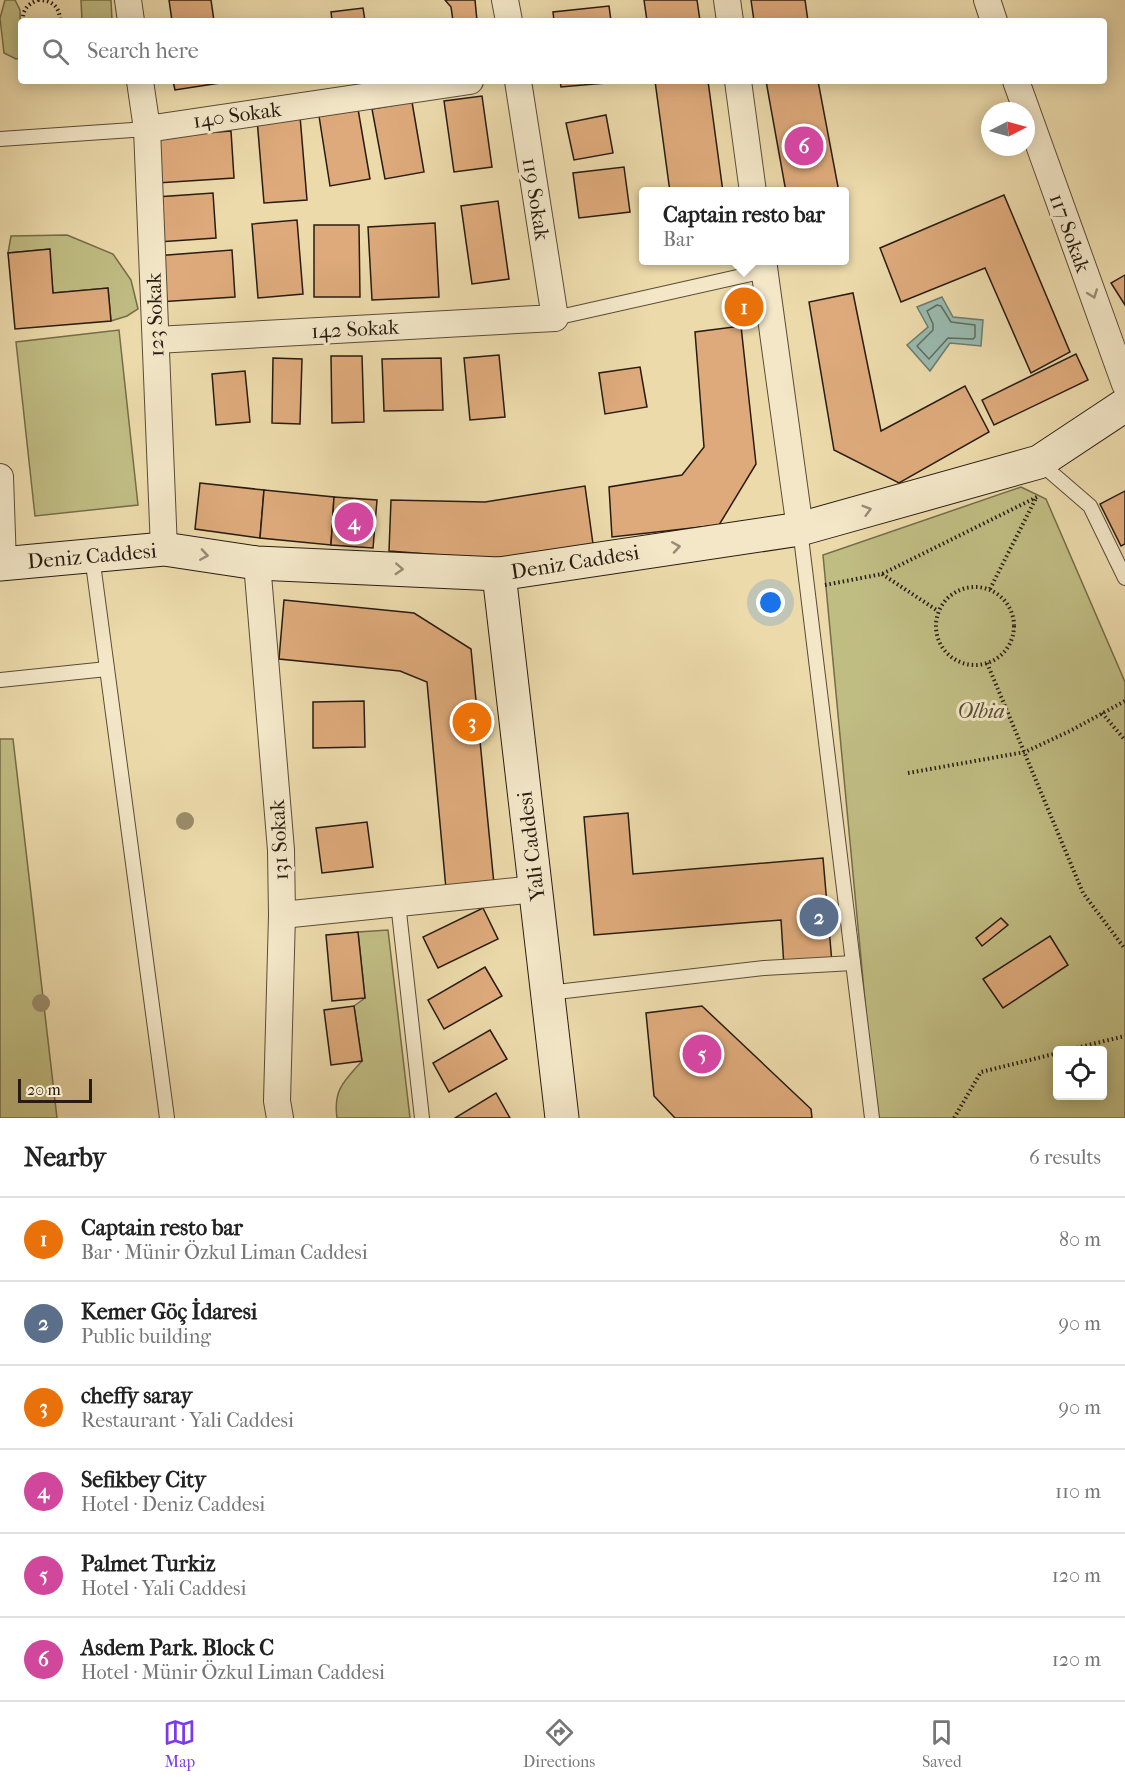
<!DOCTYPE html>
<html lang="en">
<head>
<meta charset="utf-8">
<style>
  body { margin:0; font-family:"IM FELL French Canon",serif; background:#f2f2f2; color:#222 }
  .controls { position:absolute; right:18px; bottom:18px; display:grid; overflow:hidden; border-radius:6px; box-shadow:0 3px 15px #0003 }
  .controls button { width:54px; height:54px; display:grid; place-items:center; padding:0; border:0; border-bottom:2px solid #e0e0e0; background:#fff; color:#222; font:30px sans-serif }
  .compass { position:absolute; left:981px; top:102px; width:54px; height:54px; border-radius:50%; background:#fff; box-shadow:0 3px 15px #0003; rotate:84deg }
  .scale { position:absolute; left:18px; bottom:15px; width:74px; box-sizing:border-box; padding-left:6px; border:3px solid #281c12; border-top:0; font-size:16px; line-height:21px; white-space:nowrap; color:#281c12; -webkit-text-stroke:4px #f3e7c8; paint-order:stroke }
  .you { position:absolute; left:771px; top:603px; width:21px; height:21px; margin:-15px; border:4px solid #fff; border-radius:50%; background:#1a73e8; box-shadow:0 0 0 9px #1a73e833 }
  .badge { display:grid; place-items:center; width:39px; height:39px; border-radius:50%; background:#7c3aed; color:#fff; font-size:20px; font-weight:700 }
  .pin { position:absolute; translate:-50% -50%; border:3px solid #fff; box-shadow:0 2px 6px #0006 }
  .popup { position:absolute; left:639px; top:187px; width:210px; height:78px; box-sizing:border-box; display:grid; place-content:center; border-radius:6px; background:#fff; filter:drop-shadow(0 2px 4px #0005); font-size:20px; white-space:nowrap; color:#767676 }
  .popup b { font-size:22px; color:#222 }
  .popup::after { content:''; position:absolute; left:50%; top:100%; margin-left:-12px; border:12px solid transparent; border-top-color:#fff }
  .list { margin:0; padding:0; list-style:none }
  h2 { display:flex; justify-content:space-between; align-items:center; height:78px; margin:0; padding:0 24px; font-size:26px }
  h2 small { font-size:20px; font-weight:400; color:#767676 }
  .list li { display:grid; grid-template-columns:39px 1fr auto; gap:18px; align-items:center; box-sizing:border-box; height:84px; padding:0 24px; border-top:2px solid #e0e0e0 }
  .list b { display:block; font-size:22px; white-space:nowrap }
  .list p { margin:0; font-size:20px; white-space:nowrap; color:#767676 }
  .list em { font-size:20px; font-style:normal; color:#767676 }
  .icon { flex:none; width:33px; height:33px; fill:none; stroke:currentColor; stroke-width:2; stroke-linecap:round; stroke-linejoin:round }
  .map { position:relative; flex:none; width:1125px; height:1118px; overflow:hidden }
  .search { position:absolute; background:#fff; box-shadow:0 3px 15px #0003; left:18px; right:18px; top:18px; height:66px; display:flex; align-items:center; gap:15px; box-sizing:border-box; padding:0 21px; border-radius:6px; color:#767676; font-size:22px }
  .sheet { height:582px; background:#fff }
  nav { display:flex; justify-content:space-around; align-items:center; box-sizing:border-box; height:84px; border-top:2px solid #e0e0e0; background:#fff; font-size:16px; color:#767676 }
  nav a { display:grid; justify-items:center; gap:3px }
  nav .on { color:#7c3aed }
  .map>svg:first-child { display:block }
  .green { fill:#c0bd83; stroke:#746c4a; stroke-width:1.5; fill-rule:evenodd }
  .water { fill:#99baaf; stroke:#6c7b70; stroke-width:1.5 }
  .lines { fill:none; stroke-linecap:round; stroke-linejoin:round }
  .shore { stroke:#606b60; stroke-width:1.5 }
  .building { fill:#deaa7b; stroke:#281c12; stroke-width:1.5 }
  .lane-casing { stroke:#594c38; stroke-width:16 }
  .street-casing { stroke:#594c38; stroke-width:28 }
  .secondary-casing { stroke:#281c12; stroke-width:35 }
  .path { stroke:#281c12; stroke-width:4; stroke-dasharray:1.5 3; stroke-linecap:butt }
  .lane { stroke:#f3e7c8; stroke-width:14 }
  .street { stroke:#f3e7c8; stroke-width:26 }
  .secondary { stroke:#f3e7c8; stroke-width:33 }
  .tree { fill:#9a8c6a }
  .oneway { stroke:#988c76 }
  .labels { text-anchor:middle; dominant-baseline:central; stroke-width:6; stroke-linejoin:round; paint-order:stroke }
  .street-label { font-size:21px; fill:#281c12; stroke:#f3e7c8 }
  .park-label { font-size:21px; font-style:italic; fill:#564c34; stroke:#f3e7c8 }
</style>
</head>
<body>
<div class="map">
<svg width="1125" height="1118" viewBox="0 0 1125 1118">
  <rect width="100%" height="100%" fill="#ecdaab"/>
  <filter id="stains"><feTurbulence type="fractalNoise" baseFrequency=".00333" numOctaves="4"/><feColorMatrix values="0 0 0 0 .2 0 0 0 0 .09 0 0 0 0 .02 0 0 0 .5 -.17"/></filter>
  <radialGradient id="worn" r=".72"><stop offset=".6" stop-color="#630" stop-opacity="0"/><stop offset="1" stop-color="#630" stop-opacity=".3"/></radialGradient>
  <!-- green -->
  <g class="green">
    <path d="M5 0H15L20 10 21 58 16 59 4 53 0 18Z"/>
    <path d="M81 0H111L112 21H82Z"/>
    <path d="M67 235 113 254 131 280 138 309 127 316 111 321 108 288 53 293 49 249 8 253 11 236Z"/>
    <path d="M119 330 138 505 35 516 16 342Z"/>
    <path d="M1021 487 1046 499 1125 682V1118H876L823 555ZM1058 1050H1102V1096H1058Z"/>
    <path d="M0 739H13L57 1118H0Z"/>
    <path d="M388 930 410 1118H337C333 1090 344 1081 362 1061L354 1006 365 998 358 932Z"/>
  </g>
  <!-- water -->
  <path class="water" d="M942 297 953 317 983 320 981 346 950 343 930 371 907 345 928 327 917 307Z"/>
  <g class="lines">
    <!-- shore -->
    <path class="shore" d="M937 305 941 306 951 322 975 325V337L973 339 948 338 929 359 917 346 933 330V324L927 311Z"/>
  </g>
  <!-- building -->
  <g class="building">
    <path d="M169 0H211L214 21H172Z"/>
    <path d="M445 0H475L477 21H453L451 7Z"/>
    <path d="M644 0H697L700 21H647Z"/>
    <path d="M751 0H805L808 21H754Z"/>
    <path d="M609 6 611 21H554L553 12Z"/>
    <path d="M363 8 365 21H332L331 12Z"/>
    <path d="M173 81H226V82L175 90Z"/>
    <path d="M560 81H617V82L561 87Z"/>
    <path d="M655 81H708L723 192H670Z"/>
    <path d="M766 81H818L839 192H786Z"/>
    <path d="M482 96 492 167 454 172 444 101Z"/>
    <path d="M412 102 424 172 385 179 372 109Z"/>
    <path d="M358 109 370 179 330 186 319 116Z"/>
    <path d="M606 115 613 153 574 160 566 123Z"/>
    <path d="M300 116 307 200 264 203 257 119Z"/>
    <path d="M231 131 234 178 157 183 154 137Z"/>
    <path d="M624 167 630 212 579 218 573 173Z"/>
    <path d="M213 193 216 238 158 242 156 197Z"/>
    <path d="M1004 195 1070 352 1031 373 985 268 901 302 880 248Z"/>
    <path d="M498 201 509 279 472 284 461 206Z"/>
    <path d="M297 220 303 294 258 298 252 224Z"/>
    <path d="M435 223 439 297 372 300 368 227Z"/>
    <path d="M314 225H359L360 297H314Z"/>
    <path d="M50 249 53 293 108 288 111 321 15 329 8 253Z"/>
    <path d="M232 250 235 297 158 302 155 256Z"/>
    <path d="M1125 275V305L1111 283Z"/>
    <path d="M853 293 881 431 965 386 989 432 899 483 834 450 809 302Z"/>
    <path d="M741 326 756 464 719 525 612 537 609 487 682 475 704 447 695 332Z"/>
    <path d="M1076 354 1088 380 994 425 982 400Z"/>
    <path d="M499 355 505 417 470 420 464 358Z"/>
    <path d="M331 356H362L364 422 332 423Z"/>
    <path d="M273 358 302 359 300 424 272 423Z"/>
    <path d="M441 358 443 410 384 411 382 359Z"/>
    <path d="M640 367 647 407 605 414 599 373Z"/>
    <path d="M245 371 250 422 216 425 212 374Z"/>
    <path d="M200 483 264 490 260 538 195 529Z"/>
    <path d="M585 486 593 544 493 559 389 551 391 500 485 502Z"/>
    <path d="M264 490 334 497 331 545 260 538Z"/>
    <path d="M1125 491V544L1121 546 1100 504Z"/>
    <path d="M334 497 377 500 373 548 331 545Z"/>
    <path d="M284 600 414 613 471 649 494 884 446 889 427 682 400 671 279 659Z"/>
    <path d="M364 701 365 747 313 748V702Z"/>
    <path d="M628 813 633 874 823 858 832 963 784 967 781 920 594 935 584 817Z"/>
    <path d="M367 822 373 867 322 873 316 828Z"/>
    <path d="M483 908 498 939 438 968 423 937Z"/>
    <path d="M1001 918 1008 925 982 946 976 938Z"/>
    <path d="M358 932 365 998 332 1001 326 935Z"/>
    <path d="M1050 936 1068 965 1003 1008 983 979Z"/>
    <path d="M485 967 502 996 444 1029 428 1000Z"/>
    <path d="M354 1006 362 1061 331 1065 324 1010Z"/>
    <path d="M702 1006 811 1109 812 1118H675L654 1096 646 1013Z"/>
    <path d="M490 1030 507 1059 449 1092 433 1063Z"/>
    <path d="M496 1093 510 1118H455Z"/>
  </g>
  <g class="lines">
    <!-- lane casing -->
    <g class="lane-casing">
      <g id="lane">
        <path d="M0 139 147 129"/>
        <path d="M555 318 764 271"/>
        <path d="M1039 462 1090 506 1125 578"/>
        <path d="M800 529 872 1118"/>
        <path d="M92 556 167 1118"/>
        <path d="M0 680 107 669"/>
        <path d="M398 903 422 1118"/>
        <path d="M548 993 764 968 853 963"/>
      </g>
    </g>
    <!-- street casing -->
    <g class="street-casing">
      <g id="street">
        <path d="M128 0 131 21"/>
        <path d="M505 0 509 21"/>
        <path d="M727 0 730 21"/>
        <path d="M987 0 994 21"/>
        <path d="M140 81 147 129 164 549"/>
        <path d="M738 81 753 192"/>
        <path d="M1016 81 1125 384"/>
        <path d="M147 129 470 81"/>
        <path d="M763 260 800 529"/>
        <path d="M156 340 555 318 518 81"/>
        <path d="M0 477 3 564"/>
        <path d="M257 563 281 850 282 915 277 1101 280 1118"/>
        <path d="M282 915 536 889"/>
      </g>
    </g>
    <!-- secondary casing -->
    <g class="secondary-casing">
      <g id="secondary">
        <path d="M0 564 164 549 257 563 499 574 800 529 1039 462 1125 405"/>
        <path d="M499 574 562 1118"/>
      </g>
    </g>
    <!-- path -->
    <g class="path">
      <path d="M38 0C52 0 60 7 60 21"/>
      <path d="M23 21C22 10 28 4 38 0"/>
      <path d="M882 574 938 611"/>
      <path d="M825 585 882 574 1037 497"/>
      <circle cx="975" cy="626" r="39"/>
      <path d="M990 589 1036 498"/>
      <path d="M987 663 1083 893 1125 949"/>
      <path d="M1102 713 1125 740"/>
      <path d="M908 773 1025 752 1070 731 1125 701"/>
      <path d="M1068 1050 1125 1036"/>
      <path d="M954 1118 981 1072 1058 1053"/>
    </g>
    <!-- lane -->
    <use href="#lane" class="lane"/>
    <!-- street -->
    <use href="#street" class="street"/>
    <!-- secondary -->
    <use href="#secondary" class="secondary"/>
  </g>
  <!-- trees -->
  <g class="tree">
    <circle cx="185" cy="821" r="9"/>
    <circle cx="41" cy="1003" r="9"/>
  </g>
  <!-- one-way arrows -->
  <defs><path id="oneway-chevron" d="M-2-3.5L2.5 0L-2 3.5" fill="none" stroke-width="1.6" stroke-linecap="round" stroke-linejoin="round" transform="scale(1.5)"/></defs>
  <g class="oneway">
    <use href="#oneway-chevron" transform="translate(1093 294) rotate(70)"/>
    <use href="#oneway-chevron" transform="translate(867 510) rotate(-16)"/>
    <use href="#oneway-chevron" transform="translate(676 547) rotate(-9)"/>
    <use href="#oneway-chevron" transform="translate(204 555) rotate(9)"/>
    <use href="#oneway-chevron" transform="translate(399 569) rotate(3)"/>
  </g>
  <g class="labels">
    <!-- street labels -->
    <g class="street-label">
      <text transform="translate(237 115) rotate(-8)">140 Sokak</text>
      <text transform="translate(536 199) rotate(81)">119 Sokak</text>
      <text transform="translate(1070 233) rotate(70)">117 Sokak</text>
      <text transform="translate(155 315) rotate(-92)">123 Sokak</text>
      <text transform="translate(355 329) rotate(-3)">142 Sokak</text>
      <text transform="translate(92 556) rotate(-5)">Deniz Caddesi</text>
      <text transform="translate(575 562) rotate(-9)">Deniz Caddesi</text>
      <text transform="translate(279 840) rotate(-93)">131 Sokak</text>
      <text transform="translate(531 846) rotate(-97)">Yali Caddesi</text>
    </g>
    <!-- park labels -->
    <g class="park-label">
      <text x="981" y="711">Olbia</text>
    </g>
  </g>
  <rect width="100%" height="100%" filter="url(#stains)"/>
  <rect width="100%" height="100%" fill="url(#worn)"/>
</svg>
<div class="controls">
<button><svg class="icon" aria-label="locate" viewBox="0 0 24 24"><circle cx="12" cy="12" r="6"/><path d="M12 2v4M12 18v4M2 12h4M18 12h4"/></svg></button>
</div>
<svg class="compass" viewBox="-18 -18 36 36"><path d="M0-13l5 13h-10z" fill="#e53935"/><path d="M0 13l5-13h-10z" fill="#767676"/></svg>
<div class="scale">20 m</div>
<div class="you"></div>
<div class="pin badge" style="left:744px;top:307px;background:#e8710a">1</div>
<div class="popup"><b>Captain resto bar</b>Bar</div>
<div class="pin badge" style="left:819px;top:917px;background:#5c6f8a">2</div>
<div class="pin badge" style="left:472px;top:722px;background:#e8710a">3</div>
<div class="pin badge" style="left:354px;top:522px;background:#d1479c">4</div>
<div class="pin badge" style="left:702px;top:1054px;background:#d1479c">5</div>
<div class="pin badge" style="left:804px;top:146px;background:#d1479c">6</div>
<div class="search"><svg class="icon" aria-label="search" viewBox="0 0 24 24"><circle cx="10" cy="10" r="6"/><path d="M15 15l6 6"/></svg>Search here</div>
</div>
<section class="sheet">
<h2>Nearby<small>6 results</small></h2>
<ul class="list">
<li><span class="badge" style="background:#e8710a">1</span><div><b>Captain resto bar</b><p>Bar · Münir Özkul Liman Caddesi</p></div><em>80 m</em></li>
<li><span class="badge" style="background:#5c6f8a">2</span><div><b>Kemer Göç İdaresi</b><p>Public building</p></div><em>90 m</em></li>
<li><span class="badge" style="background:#e8710a">3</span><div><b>cheffy saray</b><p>Restaurant · Yali Caddesi</p></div><em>90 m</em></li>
<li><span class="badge" style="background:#d1479c">4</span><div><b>Sefikbey City</b><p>Hotel · Deniz Caddesi</p></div><em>110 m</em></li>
<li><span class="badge" style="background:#d1479c">5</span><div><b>Palmet Turkiz</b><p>Hotel · Yali Caddesi</p></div><em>120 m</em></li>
<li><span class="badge" style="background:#d1479c">6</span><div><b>Asdem Park. Block C</b><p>Hotel · Münir Özkul Liman Caddesi</p></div><em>120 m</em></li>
</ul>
</section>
<nav>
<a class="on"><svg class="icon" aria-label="map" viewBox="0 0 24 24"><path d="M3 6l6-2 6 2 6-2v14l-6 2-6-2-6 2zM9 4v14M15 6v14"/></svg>Map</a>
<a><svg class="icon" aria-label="directions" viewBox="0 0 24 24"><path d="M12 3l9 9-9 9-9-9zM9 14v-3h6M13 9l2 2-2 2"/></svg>Directions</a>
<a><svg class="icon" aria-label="saved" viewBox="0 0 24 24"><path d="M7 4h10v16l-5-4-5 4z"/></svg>Saved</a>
</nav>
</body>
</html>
